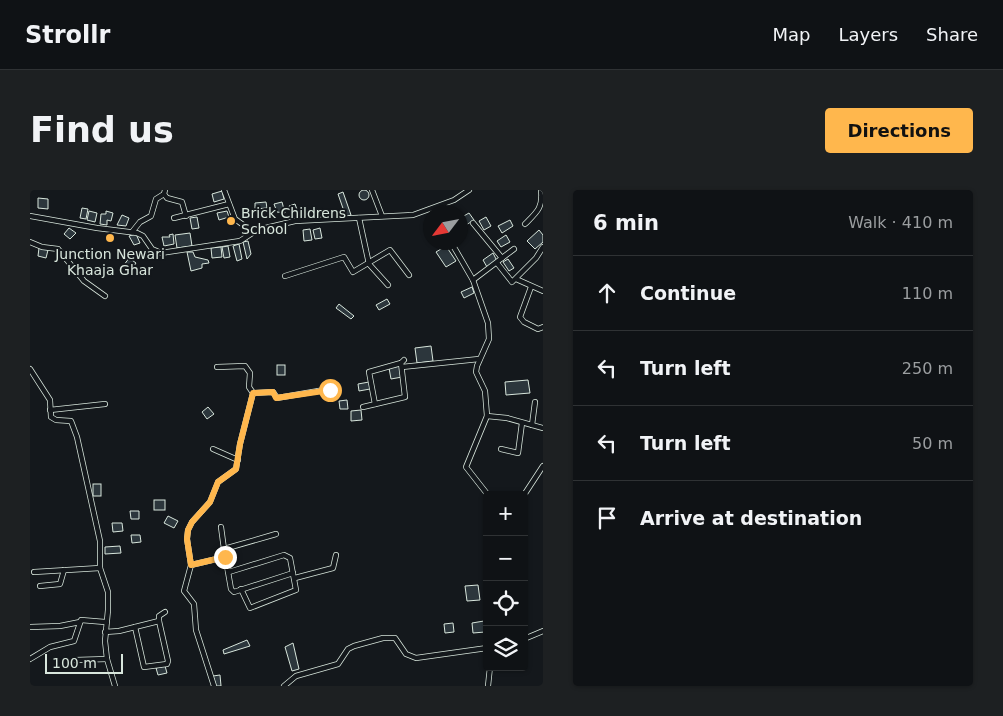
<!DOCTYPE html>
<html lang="en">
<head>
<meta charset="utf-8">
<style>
  body { margin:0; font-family:"DejaVu Sans",sans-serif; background:#1d2022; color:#f1f3f6 }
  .controls { position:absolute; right:15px; bottom:15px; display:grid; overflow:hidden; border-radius:5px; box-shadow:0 1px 4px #0004 }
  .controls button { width:45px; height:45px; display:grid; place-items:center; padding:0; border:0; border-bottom:1px solid #2f3234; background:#0f1215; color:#f1f3f6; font:25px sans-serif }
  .compass { position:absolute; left:393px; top:15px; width:45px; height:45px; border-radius:50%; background:#0f1215; box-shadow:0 1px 4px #0004; rotate:238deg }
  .scale { position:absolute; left:15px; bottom:12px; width:78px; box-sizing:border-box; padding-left:5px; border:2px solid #d8e6dc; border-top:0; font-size:14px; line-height:18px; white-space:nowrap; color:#d8e6dc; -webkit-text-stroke:4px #14181c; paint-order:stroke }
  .stop { position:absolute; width:15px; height:15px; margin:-11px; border:4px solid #ffb74d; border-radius:50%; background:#fff }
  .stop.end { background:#ffb74d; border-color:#fff; box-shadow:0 1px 5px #0008 }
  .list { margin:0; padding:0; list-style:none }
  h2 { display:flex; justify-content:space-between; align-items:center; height:65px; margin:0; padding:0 20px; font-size:21px }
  h2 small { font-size:16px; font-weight:400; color:#9b9ea0 }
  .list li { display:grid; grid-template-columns:32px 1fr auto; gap:15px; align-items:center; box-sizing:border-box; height:75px; padding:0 20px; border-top:1px solid #2f3234 }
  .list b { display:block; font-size:19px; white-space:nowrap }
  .list em { font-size:16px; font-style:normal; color:#9b9ea0 }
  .icon { flex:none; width:28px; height:28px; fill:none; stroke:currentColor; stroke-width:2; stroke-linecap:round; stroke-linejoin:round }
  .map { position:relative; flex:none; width:513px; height:496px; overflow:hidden; border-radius:5px }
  header { display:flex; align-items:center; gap:30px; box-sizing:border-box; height:70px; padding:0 25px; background:#0f1215; border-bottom:1px solid #2f3234 }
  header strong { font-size:24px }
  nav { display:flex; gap:28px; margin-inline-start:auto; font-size:18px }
  .intro { display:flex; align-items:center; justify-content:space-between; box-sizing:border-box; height:120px; padding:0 30px }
  h1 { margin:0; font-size:35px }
  .button { padding:12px 22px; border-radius:5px; background:#ffb74d; color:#111; font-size:18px; font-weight:700 }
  main { display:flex; gap:30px; padding:0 30px }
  aside { flex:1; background:#0f1215; border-radius:5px; box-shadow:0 1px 4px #0004 }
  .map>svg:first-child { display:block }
  .building { fill:#2c363c; stroke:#d8e6dc }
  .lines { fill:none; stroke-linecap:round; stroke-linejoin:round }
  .street-casing { stroke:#d8e6dc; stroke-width:6 }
  .street { stroke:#14181c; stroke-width:4.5 }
  .route { stroke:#ffb74d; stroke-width:6 }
  .poi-dot { fill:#ffb74d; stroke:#14181c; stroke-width:2 }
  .labels { text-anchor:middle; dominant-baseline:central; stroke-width:4; stroke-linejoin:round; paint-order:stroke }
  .poi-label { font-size:14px; fill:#d8e6dc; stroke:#14181c; text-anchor:start }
</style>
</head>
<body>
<header>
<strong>Strollr</strong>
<nav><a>Map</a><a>Layers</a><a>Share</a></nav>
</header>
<div class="intro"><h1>Find us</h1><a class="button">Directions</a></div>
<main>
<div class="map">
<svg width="513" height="496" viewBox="0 0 513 496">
  <rect width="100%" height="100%" fill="#14181c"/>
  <!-- building -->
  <g class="building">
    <circle cx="334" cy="5" r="5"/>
    <path d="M192 1 194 9 184 12 182 4Z"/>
    <path d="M313 2 321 25 316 27 308 4Z"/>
    <path d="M8 8 18 9V19L8 18Z"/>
    <path d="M236 12 237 18 225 19V13Z"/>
    <path d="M252 12 255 23 247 22 244 14Z"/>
    <path d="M265 14 269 25 262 27 259 16Z"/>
    <path d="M52 18 58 19 56 29 50 28Z"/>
    <path d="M59 21 67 23 65 32 57 30Z"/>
    <path d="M76 21 83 23 81 31 77 30V35L70 34 71 24H76Z"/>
    <path d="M197 21 199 27 189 30 187 23Z"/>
    <path d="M439 23 444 30 436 35 432 27Z"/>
    <path d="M92 25 99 28 96 36 87 35Z"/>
    <path d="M167 27 169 38 162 39 160 28Z"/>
    <path d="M456 27 461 36 454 40 449 31Z"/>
    <path d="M480 30 483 36 472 43 468 36Z"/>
    <path d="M39 38 46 43 40 49 34 44Z"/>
    <path d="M290 38 292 48 285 49 283 40Z"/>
    <path d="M280 39 282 50 274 51 273 40Z"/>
    <path d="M509 40 513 45V52L505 59 497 51Z"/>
    <path d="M160 43 162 56 147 58 145 45Z"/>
    <path d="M106 44 110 53 104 55 99 46Z"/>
    <path d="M143 44 144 54 134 56 132 47H140L139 45Z"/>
    <path d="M476 45 480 52 471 57 467 51Z"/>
    <path d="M218 51 221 64 217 69 213 52Z"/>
    <path d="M209 54 212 69 207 71 203 56Z"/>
    <path d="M198 56 200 67 194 68 192 57Z"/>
    <path d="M416 56 426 71 416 77 406 62Z"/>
    <path d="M191 57 192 67 182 68 181 58Z"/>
    <path d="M9 58 18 60 16 68 8 66Z"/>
    <path d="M157 62H163L165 67 178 70 179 73 172 74V78L161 81Z"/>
    <path d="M463 63 467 71 457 77 453 70Z"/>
    <path d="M99 68 106 73 101 80 94 75Z"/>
    <path d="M478 69 484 78 479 81 473 72Z"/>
    <path d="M442 97 444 103 434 108 431 102Z"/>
    <path d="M357 109 360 114 349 120 346 115Z"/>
    <path d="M309 114 324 126 321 129 306 118Z"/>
    <path d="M401 156 403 171 387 173 385 158Z"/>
    <rect x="247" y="175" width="8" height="10"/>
    <path d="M370 176 372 187 361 189 359 178Z"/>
    <path d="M498 190 500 203 476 205 475 192Z"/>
    <path d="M339 192 340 199 329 201 328 194Z"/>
    <path d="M317 210 318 219H310L309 211Z"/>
    <path d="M178 217 184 224 177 229 172 222Z"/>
    <path d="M331 220 332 230 321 231V221Z"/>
    <rect x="63" y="294" width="8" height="12"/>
    <rect x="124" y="310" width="11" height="10"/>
    <path d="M100 321H109V329H101Z"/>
    <path d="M138 326 148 331 144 338 134 333Z"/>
    <path d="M82 333H92L93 341 83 342Z"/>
    <path d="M101 345H110L111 352 102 353Z"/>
    <path d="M90 356 91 363 75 364V357Z"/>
    <path d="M448 395 450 410 437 411 435 396Z"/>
    <path d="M454 431 455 442 443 443 442 433Z"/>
    <path d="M423 433 424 442 415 443 414 434Z"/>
    <path d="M217 450 220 456 194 464 193 460Z"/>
    <path d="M263 453 269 479 262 481 255 457Z"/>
    <path d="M135 476 137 483 128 485 126 478Z"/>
    <path d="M190 485 191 496H186L183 486Z"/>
  </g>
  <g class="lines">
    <!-- street casing -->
    <g class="street-casing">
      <g id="street">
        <path d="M135 0 134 4 137 8 152 12 156 26"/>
        <path d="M194 0 205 29 223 42"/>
        <path d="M342 0 352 26"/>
        <path d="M0 26 67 38 107 43 113 46 122 59 131 63 210 51 227 40 265 31 383 25 424 10 439 0"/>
        <path d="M144 28 199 14"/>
        <path d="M329 28 339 74 358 95"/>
        <path d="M443 33 472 68"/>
        <path d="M495 34C507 22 513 18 511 0"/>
        <path d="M102 42 110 32 121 26 126 9 134 4"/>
        <path d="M0 52 12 57 28 59 54 91 75 106"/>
        <path d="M421 52 443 90 458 133 459 149 447 176 446 182 455 201 457 226 477 228 513 238"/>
        <path d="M467 73 482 92 506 68 513 57"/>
        <path d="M255 86 314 67 323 82 360 60 379 85"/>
        <path d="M486 89 513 101"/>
        <path d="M443 90 484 59"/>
        <path d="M501 97 490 127 494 132 508 139 513 137"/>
        <path d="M372 177 449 169"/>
        <path d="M0 179 20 210 21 227 26 230 41 231 47 247 70 351V378L78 402V420L75 451 77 469 85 496"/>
        <path d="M223 203 243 202 247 208 300 199"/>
        <path d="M345 214 339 182 371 173"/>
        <path d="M333 217 375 207 371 173 374 170"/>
        <path d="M20 220 75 214"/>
        <path d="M457 226 436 277 458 305"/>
        <path d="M502 235 505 212"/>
        <path d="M183 259 208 270"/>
        <path d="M471 259 488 263 492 233"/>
        <path d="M494 305 513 276"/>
        <path d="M191 337 194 359"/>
        <path d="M246 344 194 359 201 399 204 402 263 383"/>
        <path d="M161 375 195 367"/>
        <path d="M457 379V397"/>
        <path d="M4 382 70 378"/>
        <path d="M199 382 254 365 260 368 266 400 220 418 211 399"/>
        <path d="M265 388 303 378 306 365"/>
        <path d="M10 396 30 394 34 380"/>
        <path d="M0 437 30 436 50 432"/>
        <path d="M105 437 114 477 137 474 138 471 129 431V426L135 422"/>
        <path d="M75 442 89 441 129 431"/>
        <path d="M494 449 513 441"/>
        <path d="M0 469 20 457 44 451 51 430 75 432"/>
        <path d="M45 470 77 469"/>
        <path d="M184 496 166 440 164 414 154 401 161 375 157 349 158 340 162 332 180 312 188 292 206 279 210 254 223 203 219 197 220 183 215 176 187 177"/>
        <path d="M254 496 266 486 308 474 318 459 324 456 353 448H365L376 464 386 468 457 458"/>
        <path d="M458 496 460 477"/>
      </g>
    </g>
    <!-- street -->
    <use href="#street" class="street"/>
  </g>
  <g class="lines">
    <!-- route -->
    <path class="route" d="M195 367 161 375 157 349 158 340 162 332 180 312 188 292 206 279 210 254 223 203 243 202 246 208 300 200"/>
  </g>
  <!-- markers -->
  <g class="poi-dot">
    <circle cx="201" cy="31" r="5"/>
    <circle cx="80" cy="48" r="5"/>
  </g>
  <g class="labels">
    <!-- poi labels -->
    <g class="poi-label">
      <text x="211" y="23">Brick Childrens<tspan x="211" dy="16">School</tspan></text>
      <text x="80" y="64" text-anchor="middle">Junction Newari<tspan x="80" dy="16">Khaaja Ghar</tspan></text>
    </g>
  </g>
</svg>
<div class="controls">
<button>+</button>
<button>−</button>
<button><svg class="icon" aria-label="locate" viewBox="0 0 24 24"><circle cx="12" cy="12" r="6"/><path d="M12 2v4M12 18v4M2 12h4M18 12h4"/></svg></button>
<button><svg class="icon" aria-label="layers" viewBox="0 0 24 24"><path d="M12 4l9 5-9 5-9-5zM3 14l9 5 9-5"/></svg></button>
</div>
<svg class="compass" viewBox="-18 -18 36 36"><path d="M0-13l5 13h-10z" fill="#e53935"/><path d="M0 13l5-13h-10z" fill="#9b9ea0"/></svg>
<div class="scale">100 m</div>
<div class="stop" style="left:300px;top:200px"></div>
<div class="stop end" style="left:195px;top:367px"></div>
</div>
<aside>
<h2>6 min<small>Walk · 410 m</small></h2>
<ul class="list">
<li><svg class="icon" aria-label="ahead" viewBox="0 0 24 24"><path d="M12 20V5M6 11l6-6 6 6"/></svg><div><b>Continue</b></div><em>110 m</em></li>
<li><svg class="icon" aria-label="left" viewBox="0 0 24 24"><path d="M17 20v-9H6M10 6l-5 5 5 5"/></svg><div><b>Turn left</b></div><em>250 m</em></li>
<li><svg class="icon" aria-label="left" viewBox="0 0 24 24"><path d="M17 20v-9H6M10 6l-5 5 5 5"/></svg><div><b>Turn left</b></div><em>50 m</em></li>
<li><svg class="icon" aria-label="arrive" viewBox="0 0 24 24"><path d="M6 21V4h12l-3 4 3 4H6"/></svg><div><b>Arrive at destination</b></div></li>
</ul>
</aside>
</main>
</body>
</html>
